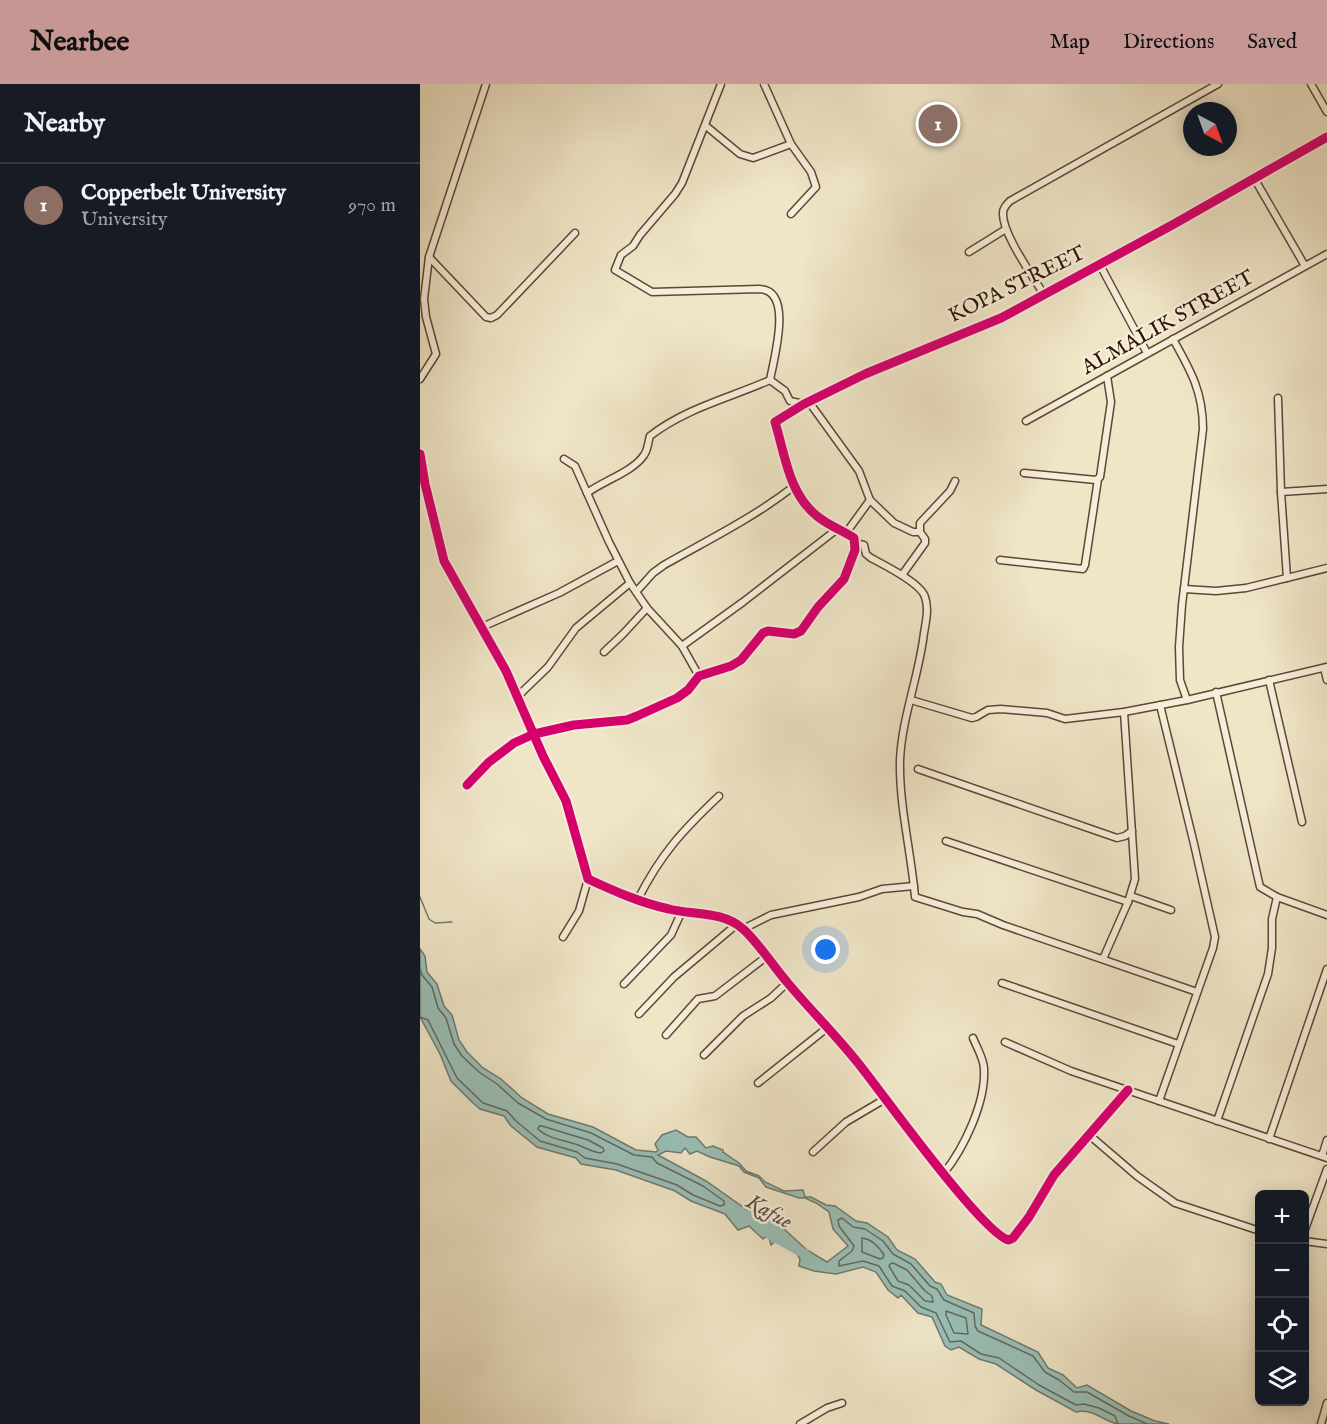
<!DOCTYPE html>
<html lang="en">
<head>
<meta charset="utf-8">
<style>
  body { margin:0; font-family:"IM FELL English",serif; background:#242831; color:#f1f3f6 }
  .controls { position:absolute; right:18px; bottom:18px; display:grid; overflow:hidden; border-radius:9px; box-shadow:0 3px 15px #0003 }
  .controls button { width:54px; height:54px; display:grid; place-items:center; padding:0; border:0; border-bottom:2px solid #363941; background:#171b24; color:#f1f3f6; font:30px sans-serif }
  .compass { position:absolute; left:763px; top:18px; width:54px; height:54px; border-radius:50%; background:#171b24; box-shadow:0 3px 15px #0003; rotate:139deg }
  .you { position:absolute; left:406px; top:866px; width:21px; height:21px; margin:-15px; border:4px solid #fff; border-radius:50%; background:#1a73e8; box-shadow:0 0 0 9px #1a73e833 }
  .badge { display:grid; place-items:center; width:39px; height:39px; border-radius:50%; background:#c59692; color:#fff; font-size:20px; font-weight:700 }
  .pin { position:absolute; translate:-50% -50%; border:3px solid #fff; box-shadow:0 2px 6px #0006 }
  .list { margin:0; padding:0; list-style:none }
  h2 { display:flex; justify-content:space-between; align-items:center; height:78px; margin:0; padding:0 24px; font-size:26px }
  h2 small { font-size:20px; font-weight:400; color:#9ea1a6 }
  .list li { display:grid; grid-template-columns:39px 1fr auto; gap:18px; align-items:center; box-sizing:border-box; height:84px; padding:0 24px; border-top:2px solid #363941 }
  .list b { display:block; font-size:22px; white-space:nowrap }
  .list p { margin:0; font-size:20px; white-space:nowrap; color:#9ea1a6 }
  .list em { font-size:20px; font-style:normal; color:#9ea1a6 }
  .icon { flex:none; width:33px; height:33px; fill:none; stroke:currentColor; stroke-width:2; stroke-linecap:round; stroke-linejoin:round }
  .map { position:relative; flex:none; width:907px; height:1340px; overflow:hidden }
  header { display:flex; align-items:center; gap:36px; box-sizing:border-box; height:84px; padding:0 30px; background:#c59692; color:#111 }
  header strong { font-size:28px }
  nav { display:flex; gap:33px; margin-inline-start:auto; font-size:21px }
  main { display:flex }
  aside { flex:1; background:#171b24 }
  .map>svg:first-child { display:block }
  .water { fill:#9abfb7; stroke:#6f7a6e; stroke-width:1.5; fill-rule:evenodd }
  .lines { fill:none; stroke-linecap:round; stroke-linejoin:round }
  .shore { stroke:#64685c; stroke-width:1.5 }
  .stream { stroke:#6f7a6e; stroke-width:1.5 }
  .river { stroke:#9abfb7; stroke-width:10 }
  .minor-casing { stroke:#5f4732; stroke-width:9 }
  .minor { stroke:#f5eedb; stroke-width:6 }
  .cycleway-casing { stroke:#f5eedb; stroke-width:13 }
  .cycleway { stroke:#d6006c; stroke-width:9 }
  .labels { text-anchor:middle; dominant-baseline:central; stroke-width:5; stroke-linejoin:round; paint-order:stroke }
  .street-label { font-size:21px; fill:#2f1200; stroke:#f5eedb }
  .water-label { font-size:22px; font-style:italic; fill:#544f40; stroke:#f5eedb }
</style>
</head>
<body>
<header>
<strong>Nearbee</strong>
<nav><a>Map</a><a>Directions</a><a>Saved</a></nav>
</header>
<main>
<aside>
<h2>Nearby<small></small></h2>
<ul class="list">
<li><span class="badge" style="background:#8d6e63">1</span><div><b>Copperbelt University</b><p>University</p></div><em>970 m</em></li>
</ul>
</aside>
<div class="map">
<svg width="907" height="1340" viewBox="0 0 907 1340">
  <rect width="100%" height="100%" fill="#efe5c7"/>
  <filter id="stains"><feTurbulence type="fractalNoise" baseFrequency=".00333" numOctaves="4"/><feColorMatrix values="0 0 0 0 .2 0 0 0 0 .09 0 0 0 0 .02 0 0 0 .5 -.17"/></filter>
  <radialGradient id="worn" r=".72"><stop offset=".6" stop-color="#630" stop-opacity="0"/><stop offset="1" stop-color="#630" stop-opacity=".3"/></radialGradient>
  <!-- water -->
  <path class="water" d="M0 865 5 872 7 888 17 900 24 922 32 931 39 956 47 968 63 984 81 995 102 1014 128 1030 173 1043 216 1066 236 1068 238 1066 235 1060 242 1051 256 1046 268 1053H276L286 1064 293 1062 303 1066V1068L319 1079 326 1087 339 1092 345 1098 364 1107 383 1106 385 1113H391L406 1121 415 1122 436 1137 447 1139 468 1153 477 1166 495 1175 515 1198 521 1200 527 1211 562 1225 561 1241 618 1268 628 1284 643 1291 657 1304 667 1301 711 1327 735 1337 749 1340C735 1340 710 1340 697 1340 682 1336 672 1324 656 1328L616 1306 576 1280 559 1275 539 1263 531 1266 525 1262 512 1233 498 1229 481 1211 478 1214 468 1206 456 1188 443 1183 416 1190 394 1187 379 1182 380 1175 371 1160 357 1156 351 1161 349 1154 345 1153 343 1155 329 1142 318 1146 305 1130 271 1117 255 1107 196 1086 161 1080 156 1074 117 1063 91 1042 84 1032 60 1025 52 1018 31 997 20 970 0 933ZM265 1064 270 1070 277 1067 290 1073 319 1082 324 1088 339 1094 346 1103 379 1114H385L396 1119 409 1128 413 1145 428 1162 407 1178 387 1166 352 1134 326 1125 286 1097 238 1071 246 1067 261 1069Z"/>
  <g class="lines">
    <!-- shore -->
    <g class="shore">
      <path d="M0 885 2 891 12 903 18 924 26 934 34 960 42 972 59 988 77 1000 98 1019 126 1035 171 1049 214 1071 232 1073 237 1079 283 1102 304 1117V1121L300 1122 273 1111 257 1101 197 1080 165 1074 157 1068 120 1057 96 1037 87 1027 63 1019 37 994 8 936 0 933"/>
      <path d="M122 1042 168 1056 183 1064 184 1067 181 1069C171 1068 167 1064 158 1061 145 1056 128 1055 118 1045L119 1042Z"/>
      <path d="M442 1154C451 1155 459 1163 464 1171L463 1174 460 1175 442 1168Z"/>
      <path d="M473 1179 487 1186 505 1207 512 1212 513 1218 505 1217 489 1201 478 1197 469 1182 470 1180Z"/>
      <path d="M526 1227 546 1234 548 1250 534 1249 526 1231Z"/>
      <path d="M698 1340 695 1332 679 1324 664 1320 656 1321 619 1301 579 1274 561 1270 541 1257 530 1258 516 1229 501 1223 485 1207 472 1202 459 1182 443 1177 419 1182V1177L432 1167 434 1162 419 1142 418 1136 422 1134 433 1143 445 1145 463 1157 473 1170 491 1180 510 1202 517 1205 524 1216 554 1229 555 1242 558 1247 613 1272 625 1288 639 1296 654 1308H667L709 1332 727 1340"/>
    </g>
    <!-- stream -->
    <path class="stream" d="M0 813 9 835 15 839 32 838"/>
    <!-- river -->
    <path class="river" d="M349 1150 385 1170"/>
    <!-- minor casing -->
    <g class="minor-casing">
      <g id="minor">
        <path d="M301 0 262 99 255 110 220 151 213 162 201 171 195 186 232 208 339 205C374 205 354 274 350 296"/>
        <path d="M344 0 371 60 391 88 396 103 371 130"/>
        <path d="M891 0 907 28"/>
        <path d="M286 42 320 70 333 74 371 60"/>
        <path d="M834 94 885 182"/>
        <path d="M549 168 586 145"/>
        <path d="M9 173 66 233 71 234 77 231 155 149"/>
        <path d="M680 181 727 269"/>
        <path d="M624 211C613 192 582 150 583 129 583 124 586 121 590 117L798 0"/>
        <path d="M753 255C771 287 783 308 783 345L762 521 759 563 760 596 767 616"/>
        <path d="M0 295 16 270 6 233 4 215 9 173 66 0"/>
        <path d="M350 296 365 307 370 317 384 320"/>
        <path d="M858 314 861 408 867 494"/>
        <path d="M389 318 439 387 450 416 474 439 493 448H500V439L530 407 535 397"/>
        <path d="M606 337 907 170"/>
        <path d="M0 370 5 400 24 477 86 587 123 672 146 717 168 795C194 807 221 819 249 825 273 831 303 827 323 845 337 857 354 883 367 898 391 927 419 954 442 984 464 1012 564 1151 589 1156L593 1154 609 1133 634 1091 708 1006"/>
        <path d="M144 375 155 382 189 458 210 499 227 524 262 562 279 592"/>
        <path d="M604 389 676 396 680 393 691 318 687 292"/>
        <path d="M861 408 907 405"/>
        <path d="M167 409C183 397 214 387 224 371 228 366 228 358 230 352 266 324 310 314 350 296"/>
        <path d="M426 449 450 416"/>
        <path d="M436 457 439 460 444 461 446 470 451 474C464 481 501 499 505 513 509 525 506 537 504 549 499 592 482 633 480 676 479 722 491 767 495 813L543 828 557 830 583 841 777 908"/>
        <path d="M580 476 663 485 665 481 678 395"/>
        <path d="M482 491 505 459V455L500 448"/>
        <path d="M764 505 796 507 826 504 907 484"/>
        <path d="M216 508 233 489 244 481C288 456 333 434 373 403"/>
        <path d="M62 543 139 509 198 477"/>
        <path d="M262 562 323 518 416 446"/>
        <path d="M184 568 203 550 227 524"/>
        <path d="M904 584 907 596"/>
        <path d="M849 596 882 738"/>
        <path d="M796 608 840 803 857 813 907 831"/>
        <path d="M97 613 128 583 156 544 210 499"/>
        <path d="M491 616 552 634 556 633 568 626 581 625 627 629 645 635 704 628 767 616 907 583"/>
        <path d="M498 685 697 754 705 752 712 747"/>
        <path d="M47 701 69 678 94 659 114 650 154 641 207 636 217 632 257 614 268 606 279 592 311 582 321 576 343 549 348 547 374 550 381 547 398 523 424 495 435 466 434 454C422 446 409 442 397 432 369 410 365 371 355 338L384 320 445 290 581 234 754 140 907 53"/>
        <path d="M526 757 708 818"/>
        <path d="M711 812 751 826"/>
        <path d="M218 815C241 770 262 747 299 712"/>
        <path d="M323 845 351 831 439 813 462 805 494 802"/>
        <path d="M143 853 159 827 168 795"/>
        <path d="M683 875 708 818 715 795 704 628"/>
        <path d="M582 899 758 960"/>
        <path d="M204 900 251 851 262 827"/>
        <path d="M219 930 254 893 316 841"/>
        <path d="M246 951 278 915 295 912 346 873"/>
        <path d="M585 958 651 987 907 1074"/>
        <path d="M284 971 323 932 351 914 367 899"/>
        <path d="M338 999 407 944"/>
        <path d="M739 1017 793 864 795 853 774 760 740 621"/>
        <path d="M797 1037 848 890 852 864V835L857 813"/>
        <path d="M668 1050 717 1092 755 1119 840 1147"/>
        <path d="M849 1055 907 885"/>
        <path d="M393 1068 426 1038 465 1015"/>
        <path d="M902 1072 907 1056"/>
        <path d="M524 1089C544 1064 566 1018 564 985 564 975 557 964 553 954"/>
        <path d="M884 1148 907 1085"/>
        <path d="M884 1157 907 1160"/>
        <path d="M380 1340 407 1324 422 1319"/>
        <path d="M901 1340 907 1319"/>
      </g>
    </g>
    <!-- minor -->
    <use href="#minor" class="minor"/>
    <!-- cycleway casing -->
    <g class="cycleway-casing">
      <g id="cycleway">
        <path d="M0 370 5 400 24 477 86 587 123 672 146 717 168 795C194 807 221 819 249 825 273 831 303 827 323 845 337 857 354 883 367 898 391 927 419 954 442 984 464 1012 564 1151 589 1156L593 1154 609 1133 634 1091 708 1006"/>
        <path d="M47 701 69 678 94 659 114 650 154 641 207 636 217 632 257 614 268 606 279 592 311 582 321 576 343 549 348 547 374 550 381 547 398 523 424 495 435 466 434 454C422 446 409 442 397 432 369 410 365 371 355 338L384 320 445 290 581 234 754 140 907 53"/>
      </g>
    </g>
    <!-- cycleway -->
    <use href="#cycleway" class="cycleway"/>
  </g>
  <g class="labels">
    <!-- street labels -->
    <g class="street-label">
      <text transform="translate(597 201) rotate(-26)">KOPA STREET</text>
      <text transform="translate(748 239) rotate(-29)">ALMALIK STREET</text>
    </g>
    <!-- water labels -->
    <g class="water-label">
      <text transform="translate(349 1128) rotate(29)">Kafue</text>
    </g>
  </g>
  <rect width="100%" height="100%" filter="url(#stains)"/>
  <rect width="100%" height="100%" fill="url(#worn)"/>
</svg>
<div class="controls">
<button>+</button>
<button>−</button>
<button><svg class="icon" aria-label="locate" viewBox="0 0 24 24"><circle cx="12" cy="12" r="6"/><path d="M12 2v4M12 18v4M2 12h4M18 12h4"/></svg></button>
<button><svg class="icon" aria-label="layers" viewBox="0 0 24 24"><path d="M12 4l9 5-9 5-9-5zM3 14l9 5 9-5"/></svg></button>
</div>
<svg class="compass" viewBox="-18 -18 36 36"><path d="M0-13l5 13h-10z" fill="#e53935"/><path d="M0 13l5-13h-10z" fill="#9ea1a6"/></svg>
<div class="you"></div>
<div class="pin badge" style="left:518px;top:40px;background:#8d6e63">1</div>
</div>
</main>
</body>
</html>
